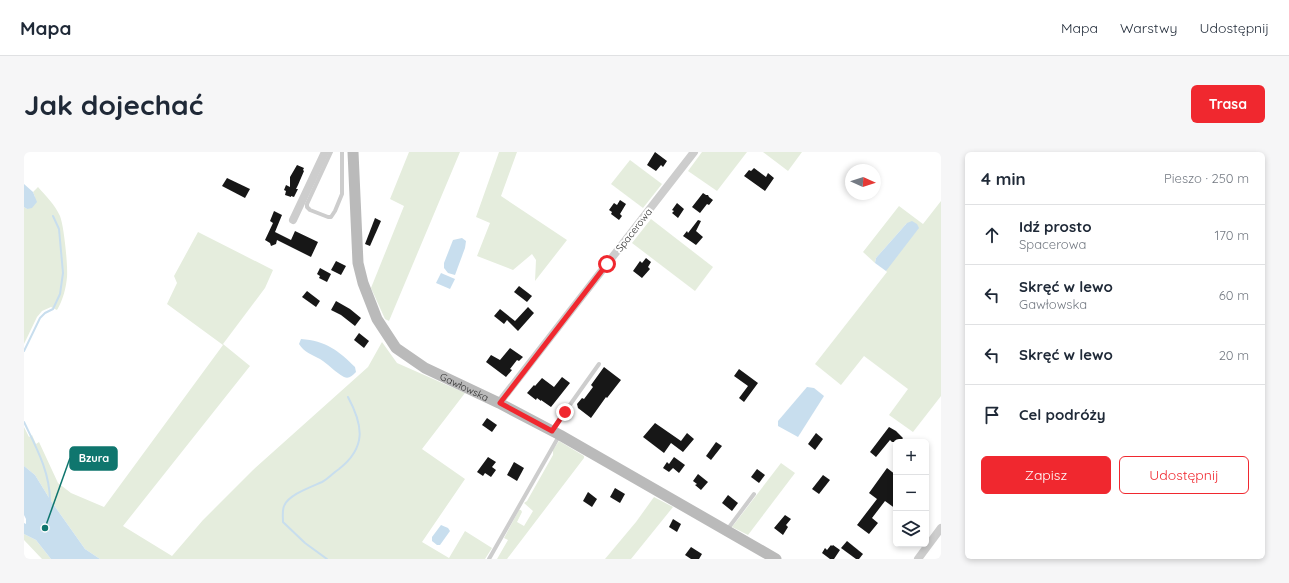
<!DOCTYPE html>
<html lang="pl">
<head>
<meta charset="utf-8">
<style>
  body { margin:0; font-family:Quicksand,sans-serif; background:#f6f6f7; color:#1f2937 }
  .controls { position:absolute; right:12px; bottom:12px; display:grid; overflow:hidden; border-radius:6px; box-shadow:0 2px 6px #0003 }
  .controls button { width:36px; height:36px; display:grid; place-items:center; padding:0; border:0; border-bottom:1px solid #e0e1e3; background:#fff; color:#1f2937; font:20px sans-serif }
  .compass { position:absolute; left:821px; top:12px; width:36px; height:36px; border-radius:50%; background:#fff; box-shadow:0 2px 6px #0003; rotate:93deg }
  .stop { position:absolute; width:12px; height:12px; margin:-9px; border:3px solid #f0282f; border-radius:50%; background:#fff }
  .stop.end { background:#f0282f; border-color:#fff; box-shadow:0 1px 4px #0008 }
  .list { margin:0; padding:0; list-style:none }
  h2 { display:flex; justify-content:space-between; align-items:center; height:52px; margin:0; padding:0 16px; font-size:17px }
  h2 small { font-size:13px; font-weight:400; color:#747a83 }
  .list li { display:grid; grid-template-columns:26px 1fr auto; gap:12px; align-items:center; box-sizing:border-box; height:60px; padding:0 16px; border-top:1px solid #e0e1e3 }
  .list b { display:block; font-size:15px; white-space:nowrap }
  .list p { margin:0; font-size:13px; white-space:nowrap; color:#747a83 }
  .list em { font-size:13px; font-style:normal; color:#747a83 }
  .actions { display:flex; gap:8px; padding:12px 16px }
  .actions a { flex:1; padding:9px 0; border:1px solid #f0282f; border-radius:6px; text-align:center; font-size:14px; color:#f0282f }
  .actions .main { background:#f0282f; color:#fff }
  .icon { flex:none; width:22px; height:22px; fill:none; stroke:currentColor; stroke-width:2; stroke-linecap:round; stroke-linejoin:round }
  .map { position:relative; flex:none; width:917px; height:407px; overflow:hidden; border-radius:6px }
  header { display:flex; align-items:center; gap:24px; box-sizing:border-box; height:56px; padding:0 20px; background:#fff; border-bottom:1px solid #e0e1e3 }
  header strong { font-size:19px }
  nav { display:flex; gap:22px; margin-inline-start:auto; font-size:14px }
  .intro { display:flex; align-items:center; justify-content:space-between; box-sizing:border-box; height:96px; padding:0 24px }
  h1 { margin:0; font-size:28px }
  .button { padding:10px 18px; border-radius:6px; background:#f0282f; color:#fff; font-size:14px; font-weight:700 }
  main { display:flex; gap:24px; padding:0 24px }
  aside { flex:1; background:#fff; border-radius:6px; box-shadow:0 2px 6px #0003 }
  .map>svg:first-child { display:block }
  .green { fill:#e5eddd }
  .water { fill:#c8deee }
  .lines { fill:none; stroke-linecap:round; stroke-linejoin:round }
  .stream { stroke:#c8deee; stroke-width:2 }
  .building { fill:#171717 }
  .lane { stroke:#cdcdcd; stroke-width:4 }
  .street { stroke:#cdcdcd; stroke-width:8 }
  .secondary { stroke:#bababa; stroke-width:11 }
  .route { stroke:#f0282f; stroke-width:5 }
  .labels { text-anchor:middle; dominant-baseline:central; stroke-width:4; stroke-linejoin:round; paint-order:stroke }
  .street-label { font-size:10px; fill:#303030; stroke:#fff }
  .leader { fill:none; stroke:#0f766e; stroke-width:1.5 }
  .callout-dot { fill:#0f766e; stroke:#fff; stroke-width:1.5 }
  .callout { fill:#0f766e; stroke:#0f766e; stroke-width:1.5 }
  .callout-label { font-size:11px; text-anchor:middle; font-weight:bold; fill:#fff }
</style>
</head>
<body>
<header>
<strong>Mapa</strong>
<nav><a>Mapa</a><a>Warstwy</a><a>Udostępnij</a></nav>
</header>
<div class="intro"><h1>Jak dojechać</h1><a class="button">Trasa</a></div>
<main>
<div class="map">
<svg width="917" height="407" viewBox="0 0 917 407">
  <rect width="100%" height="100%" fill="#fff"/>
  <!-- green -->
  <g class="green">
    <path d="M385 0H436L365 169 361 167 347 136 380 54 366 47Z"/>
    <path d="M475 0H493L477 44 543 88 511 129 512 108 508 102 489 118 453 104 466 71 452 65Z"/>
    <path d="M678 0H723L693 39 664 19Z"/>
    <path d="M739 0H778L764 19Z"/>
    <path d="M606 8 638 32 619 56 587 32Z"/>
    <path d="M14 35C22 44 31 53 36 64 40 74 44 114 43 125 42 136 39 148 33 158L27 155 18 159 13 165 0 192V55L3 57 11 45 9 40Z"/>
    <path d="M917 49V244L889 280 865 263 884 237 840 204 817 233 791 212 863 120 862 119 883 71 852 106 851 111 839 100 875 54 899 72Z"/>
    <path d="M627 67 689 115 671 139 608 91Z"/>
    <path d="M174 80 249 118 241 136 199 192 226 214 99 374 148 404 179 368 229 318 344 215 358 190 373 211 441 241 398 297 441 327 398 390 425 406 441 379 468 396 461 407H76L61 397 27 349 11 323 0 314V275L5 285 8 283 12 292 15 290 34 331 47 341 80 355 199 193 143 152 153 131 150 124Z"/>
    <path d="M535 289 560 304V306L483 407H473L484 388 480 386 495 358H497L498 360 493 370 500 374 509 359 500 351 503 349 529 303V298Z"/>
    <path d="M757 311 771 321 724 383 708 375Z"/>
    <path d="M630 345 649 355 607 407H581L612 370Z"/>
    <path d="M0 382 12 388 27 407H18L0 388Z"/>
  </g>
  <!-- water -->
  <g class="water">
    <path d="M0 32 9 40 13 50 8 56 3 57 0 55Z"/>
    <path d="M888 69 893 72 895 76 862 119 851 111 852 106 883 71Z"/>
    <path d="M438 86 442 89 441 96 431 123 424 121 420 116V111L429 88Z"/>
    <path d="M417 121 431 127 426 137 412 131Z"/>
    <path d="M277 187C302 189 314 198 331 215L332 220C328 224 325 227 320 225 311 220 304 212 296 207 288 203 280 200 275 192Z"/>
    <path d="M783 235 790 236 800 244 774 285 754 274V269Z"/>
    <path d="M0 314 11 323 27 349 61 397 76 407H27L12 388 0 382V371L2 372V367L0 363Z"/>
    <path d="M417 373 424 376 426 379 416 393H413L408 389V385Z"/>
  </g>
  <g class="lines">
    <!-- stream -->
    <g class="stream">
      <path d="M0 199 16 166 21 161 29 157 36 142 39 121 35 77 29 64"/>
      <path d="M0 270C12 295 26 320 26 349"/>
      <path d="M303 407 281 391 259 370C259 365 258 359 260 354 264 343 287 335 298 330 304 327 309 321 315 317 343 295 339 273 324 245"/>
    </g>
  </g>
  <!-- building -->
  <g class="building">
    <path d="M631 0 643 9 639 15 637 13 632 19 623 13Z"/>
    <path d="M273 13 280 16 279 18 280 19 274 33 272 37H274L270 45 267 44V45L261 43 262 39 260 38 262 33 266 35V25Z"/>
    <path d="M730 16 742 25 744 21 750 26 741 39 720 24 725 18 727 19Z"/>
    <path d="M203 26 226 37 221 46 198 34Z"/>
    <path d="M679 41 682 43H684L685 45 689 48 685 53 683 52 676 61 668 55Z"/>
    <path d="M596 48 602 52 596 62 598 64 595 68 587 62 588 60 585 58 590 51 593 53Z"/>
    <path d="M653 51 660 57 654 66 648 61 650 59 648 58Z"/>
    <path d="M250 59 258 63 251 80 267 88 271 79 294 90 287 105 253 88 252 92 247 94 246 91 241 88 249 71 246 69Z"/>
    <path d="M351 66 357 69 346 94 341 92Z"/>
    <path d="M674 68 677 69 672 79 679 85 672 93 659 84 663 79 664 81Z"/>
    <path d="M622 106 627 110 624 115 626 117 618 126 609 119 616 109 618 111Z"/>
    <path d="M312 109 322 114 317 123 307 118Z"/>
    <path d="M296 116 307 122 303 130 295 126 296 124 293 122Z"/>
    <path d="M495 134 508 144 503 150 490 140Z"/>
    <path d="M283 139 296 149 292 155 278 145Z"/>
    <path d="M312 149 326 157 337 166 331 174 317 163 307 158Z"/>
    <path d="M504 155 510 161 494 179 483 168 480 172 470 164 476 157 491 169Z"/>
    <path d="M335 181 345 189 340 196 330 188Z"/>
    <path d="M486 196 499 205 495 209 493 208 486 217 488 218 482 225 462 210 467 203 476 208Z"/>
    <path d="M580 215 597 228 583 246 582 245 567 266 554 256 553 252 558 246 560 247 569 235 567 233Z"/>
    <path d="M715 217 734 231 720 250 715 246 724 234 710 224Z"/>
    <path d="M538 225 546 231 527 255 517 248V249L513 246 512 248 503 241 510 233 511 234 518 226 530 235Z"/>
    <path d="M463 266 473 273 468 280 458 273Z"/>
    <path d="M631 271 657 289 663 281 670 287 659 300 647 291 640 301 619 285Z"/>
    <path d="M865 275 872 279 879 286 876 290H868L866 288 852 305 846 300Z"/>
    <path d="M792 281 799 287 791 298 784 292Z"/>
    <path d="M692 290 698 294 687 308 682 304Z"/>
    <path d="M464 305 472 310 468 315 472 318 467 325 461 321 459 324 453 320Z"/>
    <path d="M650 305 661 313 655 321 649 316 645 320 639 316 643 310 645 312Z"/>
    <path d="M490 310 500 316 493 329 483 323Z"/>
    <path d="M863 316 872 323V357L861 349 848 366 854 371 845 382 833 373 853 347 845 341Z"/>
    <path d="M733 317 741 323 735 331 727 325Z"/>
    <path d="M674 322 684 330 677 338 671 333 673 332 669 329Z"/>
    <path d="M799 323 806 328 795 342 788 337Z"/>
    <path d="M591 336 601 342 596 351 586 345Z"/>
    <path d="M564 340 573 347 568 355 559 349Z"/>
    <path d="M704 343 714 351 708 359 698 351Z"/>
    <path d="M761 363 767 367 762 373 764 375 759 383 750 376Z"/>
    <path d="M649 367 657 372 653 380 645 375Z"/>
    <path d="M823 389 839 402 835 407H832L817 396Z"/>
    <path d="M807 393 808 394 809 393 816 398 810 407H806L798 401 801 396 803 398Z"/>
    <path d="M667 395 678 402 675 407H667L661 403Z"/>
  </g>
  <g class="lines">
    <!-- lane -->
    <g class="lane">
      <path d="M307 0 283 52V55L286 58 304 65H307L311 59 318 42V0"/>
      <path d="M528 278 575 212"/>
      <path d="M703 378 730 342"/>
      <path d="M465 407 535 284"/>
    </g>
    <!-- street -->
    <g class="street">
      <path d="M269 68 301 0"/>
      <path d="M475 251 670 0"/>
      <path d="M894 407 917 376"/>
    </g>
    <!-- secondary -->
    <path class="secondary" id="s1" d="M329 0 334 111 339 131 353 167 372 196 401 216 475 251 536 283 752 407"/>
  </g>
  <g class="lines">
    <!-- route -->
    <path class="route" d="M541 260 528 279 476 251 583 112"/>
  </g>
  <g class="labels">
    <!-- street labels -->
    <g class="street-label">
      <text transform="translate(610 78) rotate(-52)">Spacerowa</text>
      <text stroke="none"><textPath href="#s1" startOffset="284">Gawłowska</textPath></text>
    </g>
  </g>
  <!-- callouts -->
  <path class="leader" d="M21 376L46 306"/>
  <circle class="callout-dot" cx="21" cy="376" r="4"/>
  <rect class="callout" x="46" y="295" width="47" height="23" rx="4"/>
  <g class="callout-label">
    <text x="70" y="310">Bzura</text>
  </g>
</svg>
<div class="controls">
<button>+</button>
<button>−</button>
<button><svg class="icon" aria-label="layers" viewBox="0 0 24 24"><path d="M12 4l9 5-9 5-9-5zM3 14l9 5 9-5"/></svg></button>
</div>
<svg class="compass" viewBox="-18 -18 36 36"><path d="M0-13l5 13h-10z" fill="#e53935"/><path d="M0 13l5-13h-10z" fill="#747a83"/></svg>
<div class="stop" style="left:583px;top:112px"></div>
<div class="stop end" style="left:541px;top:260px"></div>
</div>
<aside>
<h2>4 min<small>Pieszo · 250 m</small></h2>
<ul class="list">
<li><svg class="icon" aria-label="ahead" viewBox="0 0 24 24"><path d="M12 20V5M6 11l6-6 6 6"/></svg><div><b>Idź prosto</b><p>Spacerowa</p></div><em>170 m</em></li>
<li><svg class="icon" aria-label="left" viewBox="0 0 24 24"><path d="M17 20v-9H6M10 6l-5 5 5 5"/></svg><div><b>Skręć w lewo</b><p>Gawłowska</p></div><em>60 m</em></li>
<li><svg class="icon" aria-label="left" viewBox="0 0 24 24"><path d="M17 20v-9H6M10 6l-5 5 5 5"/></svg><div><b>Skręć w lewo</b></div><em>20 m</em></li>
<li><svg class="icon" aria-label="arrive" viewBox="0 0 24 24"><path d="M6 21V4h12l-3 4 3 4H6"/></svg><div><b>Cel podróży</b></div></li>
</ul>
<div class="actions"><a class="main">Zapisz</a><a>Udostępnij</a></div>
</aside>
</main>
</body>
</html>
